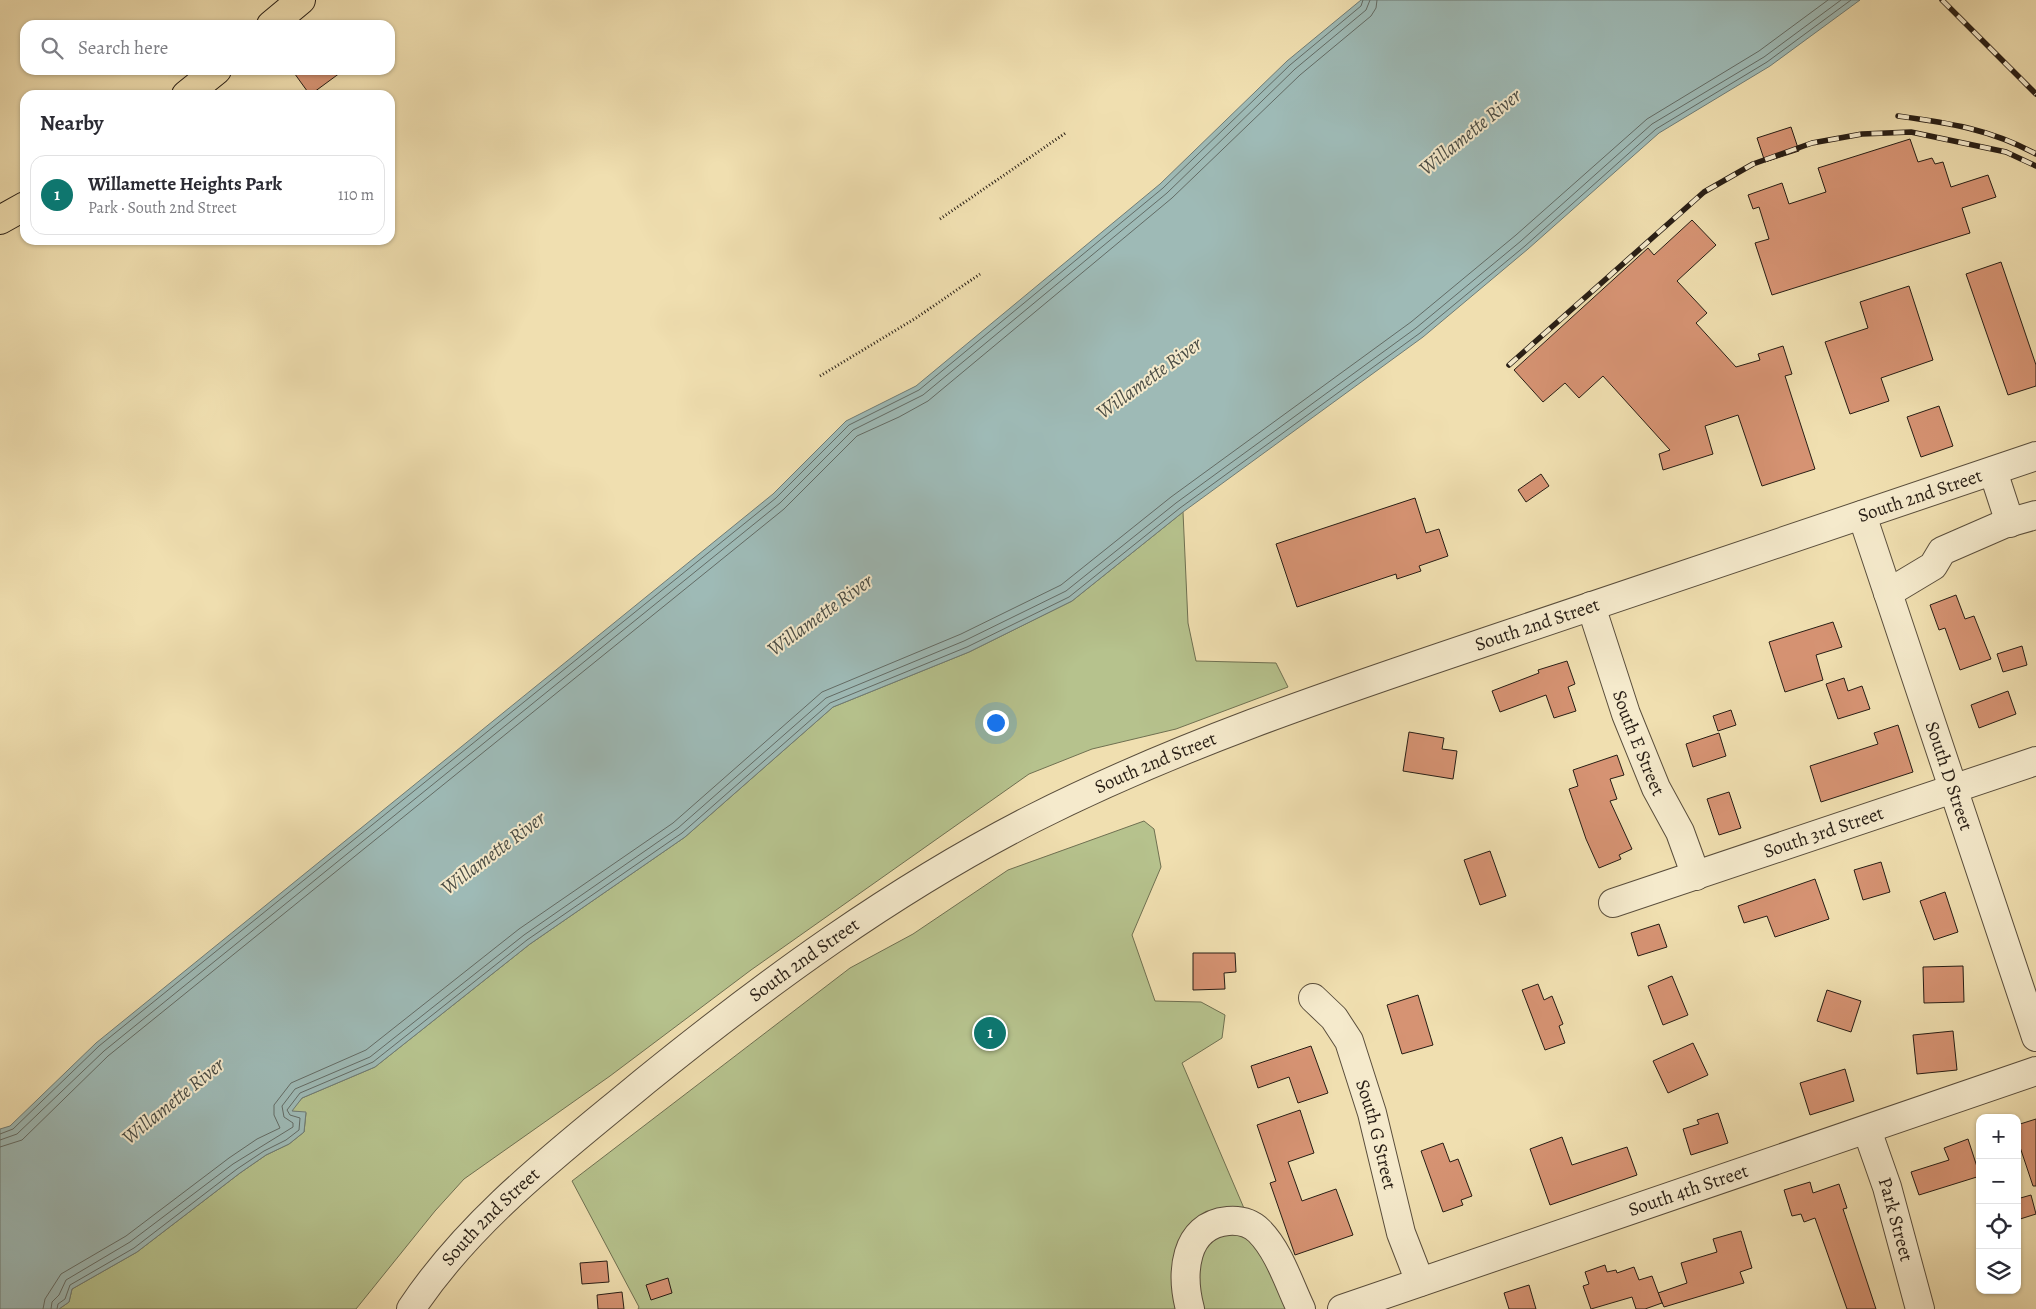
<!DOCTYPE html>
<html lang="en">
<head>
<meta charset="utf-8">
<style>
  body { margin:0; font-family:Alegreya,serif; background:#f7f7f7; color:#2b2b33 }
  .controls { position:absolute; right:15px; bottom:15px; display:grid; overflow:hidden; border-radius:10px; box-shadow:0 1px 4px #0004 }
  .controls button { width:45px; height:45px; display:grid; place-items:center; padding:0; border:0; border-bottom:1px solid #e1e1e2; background:#fff; color:#2b2b33; font:25px sans-serif }
  .you { position:absolute; left:995px; top:722px; width:18px; height:18px; margin:-12px; border:4px solid #fff; border-radius:50%; background:#1a73e8; box-shadow:0 0 0 8px #1a73e833 }
  .badge { display:grid; place-items:center; width:32px; height:32px; border-radius:50%; background:#0f766e; color:#fff; font-size:16px; font-weight:700 }
  .pin { position:absolute; translate:-50% -50%; border:2px solid #fff; box-shadow:0 1px 5px #0006 }
  .list { margin:0; padding:0; list-style:none }
  h2 { display:flex; justify-content:space-between; align-items:center; height:65px; margin:0; padding:0 20px; font-size:21px }
  h2 small { font-size:16px; font-weight:400; color:#7c7c81 }
  .list li { display:grid; grid-template-columns:32px 1fr auto; gap:15px; align-items:center; box-sizing:border-box; height:80px; margin:0 10px 10px; padding:0 10px; border:1px solid #e1e1e2; border-radius:15px }
  .list b { display:block; font-size:19px; white-space:nowrap }
  .list p { margin:0; font-size:16px; white-space:nowrap; color:#7c7c81 }
  .list em { font-size:16px; font-style:normal; color:#7c7c81 }
  .icon { flex:none; width:28px; height:28px; fill:none; stroke:currentColor; stroke-width:2; stroke-linecap:round; stroke-linejoin:round }
  .map { position:relative; flex:none; width:2036px; height:1309px; overflow:hidden }
  .search { position:absolute; background:#fff; box-shadow:0 1px 4px #0004; left:20px; top:20px; width:375px; height:55px; display:flex; align-items:center; gap:12px; box-sizing:border-box; padding:0 18px; border-radius:15px; color:#7c7c81; font-size:19px }
  .panel { position:absolute; background:#fff; box-shadow:0 1px 4px #0004; left:20px; top:90px; width:375px; height:155px; border-radius:15px }
  .map>svg:first-child { display:block }
  .green { fill:#b6c28d; stroke:#6f7051 }
  .water { fill:#9ebab6; stroke:#6f7c76 }
  .lines { fill:none; stroke-linecap:round; stroke-linejoin:round }
  .shore { stroke:#636c66; stroke-width:1 }
  .building { fill:#d69373; stroke:#281e15 }
  .minor-casing { stroke:#5a4e3c; stroke-width:30 }
  .major-casing { stroke:#281e15; stroke-width:30 }
  .path { stroke:#281e15; stroke-width:3; stroke-dasharray:1 2.5; stroke-linecap:butt }
  .minor { stroke:#f5eacc; stroke-width:28 }
  .major { stroke:#f0dfb0; stroke-width:28 }
  .rail-casing { stroke:#281e15; stroke-width:5.5 }
  .rail { stroke:#f5eacc; stroke-width:4; stroke-dasharray:11; stroke-linecap:butt }
  .labels { text-anchor:middle; dominant-baseline:central; stroke-width:4; stroke-linejoin:round; paint-order:stroke }
  .street-label { font-size:19px; fill:#281e15; stroke:#f5eacc }
  .water-label { font-size:20px; font-style:italic; fill:#4b4d45; stroke:#f5eacc }
</style>
</head>
<body>
<div class="map">
<svg width="2036" height="1309" viewBox="0 0 2036 1309">
  <rect width="100%" height="100%" fill="#f0dfb0"/>
  <filter id="stains"><feTurbulence type="fractalNoise" baseFrequency=".004" numOctaves="4"/><feColorMatrix values="0 0 0 0 .2 0 0 0 0 .09 0 0 0 0 .02 0 0 0 .5 -.17"/></filter>
  <radialGradient id="worn" r=".72"><stop offset=".6" stop-color="#630" stop-opacity="0"/><stop offset="1" stop-color="#630" stop-opacity=".3"/></radialGradient>
  <!-- green -->
  <g class="green">
    <path d="M1183 512 1188 623 1196 661 1276 663 1288 687 1176 729 1092 749 1029 774 751 970 610 1076 464 1179 435 1211 356 1309H59L69 1302 72 1289 137 1252 240 1173 266 1155 289 1144 304 1132 306 1113 291 1111 302 1098 375 1067 530 944 685 837 833 707 969 652 1072 601Z"/>
    <path d="M1144 821 1154 829 1161 867 1132 935 1155 1001 1201 1002 1225 1015 1222 1038 1182 1063 1287 1309H638L639 1307 572 1181 850 968 913 934 1008 870Z"/>
  </g>
  <!-- water -->
  <path class="water" d="M1361 0H1860L1770 66 1659 133 1528 249 1423 337 1183 512 1072 601 969 652 833 707 685 837 530 944 375 1067 302 1098 292 1111 306 1112 304 1132 289 1144 266 1155 240 1173 137 1252 72 1289 69 1302 59 1309H0V1129L10 1126 96 1043 773 494 846 421 916 386 1160 184 1287 61Z"/>
  <g class="lines">
    <!-- shore -->
    <g class="shore">
      <path d="M0 1134 13 1129 99 1046 776 498 849 425 919 390 1163 188 1290 65 1361 6 1363 0"/>
      <path d="M0 1140 17 1134 104 1051 780 503 853 430 923 395 1167 193 1295 69 1366 10 1370 0"/>
      <path d="M0 1147 22 1140 108 1056 784 509 857 436 899 417 928 401 1172 198 1300 75 1371 16 1376 8 1377 0"/>
      <path d="M43 1309 45 1299 61 1274 126 1236 229 1158 257 1139 280 1128 274 1115V1105L291 1083 366 1050 519 929 673 823 822 692 961 634 1061 585 1171 497 1411 322 1516 235 1647 119 1759 51 1828 0"/>
      <path d="M51 1309 52 1302 59 1295 66 1280 130 1242 233 1164 293 1127V1123L284 1117 282 1106 295 1089 370 1057 524 935 678 828 826 698 964 641 1066 591 1176 503 1416 328 1521 241 1652 124 1764 57 1841 0"/>
      <path d="M57 1309 58 1304 65 1299 70 1285 134 1248 237 1169 264 1151 286 1140 299 1130 300 1118 290 1115 287 1110 300 1093 373 1062 527 940 682 833 830 703 967 647 1069 597 1180 508 1420 333 1525 246 1656 129 1767 62 1851 0"/>
    </g>
  </g>
  <!-- building -->
  <g class="building">
    <path d="M292 70H344L310 95Z"/>
    <path d="M1791 127 1799 151 1765 162 1757 138Z"/>
    <path d="M1910 139 1918 162 1932 158 1935 164 1943 162 1951 187 1988 175 1996 197 1962 208 1970 233 1772 295 1755 243 1769 239 1759 207 1753 209 1748 195 1782 183 1789 204 1826 192 1818 168Z"/>
    <path d="M1692 220 1716 245 1677 281 1707 313 1696 323 1736 367 1760 360 1758 354 1783 346 1792 374 1785 376 1815 469 1762 486 1738 415 1705 426 1713 454 1663 470 1659 454 1670 450 1603 376 1579 398 1565 383 1543 402 1514 370 1648 248 1654 255Z"/>
    <path d="M2001 262 2036 365V386L2008 395 1966 274Z"/>
    <path d="M1909 286 1933 360 1881 378 1889 401 1850 414 1825 342 1868 328 1860 302Z"/>
    <path d="M1939 406 1953 446 1921 457 1907 417Z"/>
    <path d="M1541 474 1549 486 1526 502 1518 490Z"/>
    <path d="M1415 498 1426 533 1439 529 1448 556 1419 566 1421 571 1397 579 1396 574 1297 607 1276 544Z"/>
    <path d="M1956 595 1965 619 1974 616 1991 659 1960 670 1945 628 1939 630 1930 605Z"/>
    <path d="M1833 622 1842 647 1816 655 1823 680 1785 692 1769 642Z"/>
    <path d="M2022 646 2027 665 2003 672 1997 654Z"/>
    <path d="M1567 661 1575 684 1568 687 1576 711 1554 718 1546 695 1500 712 1492 691 1539 673 1538 670Z"/>
    <path d="M1844 678 1848 691 1862 686 1870 709 1838 719 1826 684Z"/>
    <path d="M2008 691 2016 714 1979 728 1971 705Z"/>
    <path d="M1731 710 1736 725 1718 731 1713 716Z"/>
    <path d="M1898 725 1913 772 1821 802 1810 766 1878 744 1874 733Z"/>
    <path d="M1409 732 1444 738 1442 749 1457 751 1453 779 1403 771Z"/>
    <path d="M1719 733 1726 756 1693 767 1686 744Z"/>
    <path d="M1617 755 1624 775 1610 779 1617 799 1610 801 1632 849 1619 855 1621 859 1599 868 1586 839 1569 789 1578 786 1573 770Z"/>
    <path d="M1729 792 1741 828 1719 835 1707 799Z"/>
    <path d="M1490 851 1506 896 1480 905 1464 860Z"/>
    <path d="M1881 862 1890 892 1863 900 1854 870Z"/>
    <path d="M1815 879 1829 919 1775 937 1767 916 1744 923 1738 906Z"/>
    <path d="M1945 892 1958 932 1934 940 1920 901Z"/>
    <path d="M1659 924 1667 947 1638 956 1631 933Z"/>
    <path d="M1193 953H1235L1236 972 1224 973 1225 989 1193 990Z"/>
    <path d="M1963 966 1964 1002 1924 1003 1923 967Z"/>
    <path d="M1672 976 1688 1015 1663 1025 1648 986Z"/>
    <path d="M1538 984 1544 1000 1552 996 1563 1024 1559 1026 1565 1043 1545 1050 1522 990Z"/>
    <path d="M1827 990 1861 1001 1851 1032 1817 1021Z"/>
    <path d="M1418 995 1433 1045 1402 1054 1387 1005Z"/>
    <path d="M1953 1031 1957 1070 1917 1074 1913 1035Z"/>
    <path d="M1693 1043 1708 1075 1668 1093 1653 1061Z"/>
    <path d="M1311 1046 1328 1093 1298 1103 1289 1077 1258 1088 1251 1066Z"/>
    <path d="M1845 1069 1854 1101 1810 1115 1800 1083Z"/>
    <path d="M1300 1110 1314 1153 1288 1162 1302 1201 1336 1189 1353 1235 1295 1255 1270 1183 1276 1181 1257 1125Z"/>
    <path d="M1718 1113 1728 1143 1691 1155 1683 1129 1699 1124 1697 1120Z"/>
    <path d="M2036 1119V1186H2033L2017 1138V1125Z"/>
    <path d="M1562 1137 1572 1165 1627 1147 1637 1175 1550 1205 1530 1149Z"/>
    <path d="M1968 1139 1980 1176 1919 1195 1911 1172 1949 1160 1944 1148Z"/>
    <path d="M1443 1143 1450 1162 1458 1159 1472 1196 1461 1200 1463 1205 1443 1212 1421 1151Z"/>
    <path d="M1810 1182 1813 1193 1839 1184 1847 1208 1843 1209 1876 1309H1847L1815 1218 1804 1222 1801 1214 1792 1216 1784 1190Z"/>
    <path d="M2031 1195 2036 1214 2017 1220V1199Z"/>
    <path d="M1741 1231 1752 1268 1740 1272 1744 1283 1664 1307 1658 1293 1687 1283 1681 1263 1717 1252 1713 1239Z"/>
    <path d="M607 1261 609 1282 582 1284 580 1263Z"/>
    <path d="M1605 1265 1607 1272 1616 1270 1617 1273 1634 1267 1639 1280 1652 1276 1662 1303 1645 1309H1636L1632 1297 1591 1309 1583 1286 1589 1284 1585 1272Z"/>
    <path d="M668 1278 672 1293 651 1300 646 1285Z"/>
    <path d="M1529 1285 1536 1309H1509L1504 1293Z"/>
    <path d="M622 1292 624 1309H598L597 1295Z"/>
  </g>
  <g class="lines">
    <!-- minor casing -->
    <g class="minor-casing">
      <g id="minor">
        <path d="M1993 471 2010 523"/>
        <path id="s1" d="M1862 515 2036 1037"/>
        <path d="M1888 593 1933 566 1942 551 2004 524 2036 515"/>
        <path id="s2" d="M1591 606 1626 714 1656 788 1680 832 1696 876"/>
        <path id="s3" d="M1613 903 2036 761"/>
        <path id="s4" d="M1313 998 1334 1018 1349 1041 1372 1113 1401 1233 1420 1282"/>
        <path id="s5" d="M1867 1130 1887 1187 1920 1309"/>
        <path id="s6" d="M411 1309C472 1217 561 1151 645 1081 766 983 893 890 1032 819 1186 741 1349 688 1512 633 1687 574 1862 516 2036 456"/>
        <path d="M1190 1309C1181 1275 1183 1225 1228 1221 1240 1220 1250 1222 1259 1231 1279 1251 1289 1284 1301 1309"/>
        <path id="s7" d="M1342 1309 2036 1071"/>
      </g>
    </g>
    <!-- major casing -->
    <g class="major-casing">
      <g id="major">
        <path d="M271 25 301 0"/>
        <path d="M186 95 217 70"/>
        <path d="M0 220 25 206"/>
      </g>
    </g>
    <!-- path -->
    <g class="path">
      <path d="M940 219 1067 132"/>
      <path d="M820 376 916 318 980 274"/>
    </g>
    <!-- minor -->
    <use href="#minor" class="minor"/>
    <!-- major -->
    <use href="#major" class="major"/>
    <!-- rail casing -->
    <g class="rail-casing">
      <g id="rail">
        <path d="M1942 0 2036 94"/>
        <path d="M1898 116C1949 123 1990 129 2036 154"/>
        <path d="M1509 365 1704 192 1753 164 1812 143 1862 134 1911 132 2006 152 2036 166"/>
      </g>
    </g>
    <!-- rail -->
    <use href="#rail" class="rail"/>
  </g>
  <g class="labels">
    <!-- street labels -->
    <g class="street-label">
      <text stroke="none"><textPath href="#s6" startOffset="1742">South 2nd Street</textPath></text>
      <text stroke="none"><textPath href="#s6" startOffset="1338">South 2nd Street</textPath></text>
      <text stroke="none"><textPath href="#s2" startOffset="145">South E Street</textPath></text>
      <text stroke="none"><textPath href="#s6" startOffset="932">South 2nd Street</textPath></text>
      <text stroke="none"><textPath href="#s1" startOffset="275">South D Street</textPath></text>
      <text stroke="none"><textPath href="#s3" startOffset="222">South 3rd Street</textPath></text>
      <text stroke="none"><textPath href="#s6" startOffset="528">South 2nd Street</textPath></text>
      <text stroke="none"><textPath href="#s4" startOffset="154">South G Street</textPath></text>
      <text stroke="none"><textPath href="#s7" startOffset="366">South 4th Street</textPath></text>
      <text stroke="none"><textPath href="#s6" startOffset="122">South 2nd Street</textPath></text>
      <text stroke="none"><textPath href="#s5" startOffset="94">Park Street</textPath></text>
    </g>
    <!-- water labels -->
    <g class="water-label">
      <text transform="translate(1470 132) rotate(-39)">Willamette River</text>
      <text transform="translate(1149 378) rotate(-36)">Willamette River</text>
      <text transform="translate(820 615) rotate(-36)">Willamette River</text>
      <text transform="translate(493 853) rotate(-37)">Willamette River</text>
      <text transform="translate(173 1101) rotate(-39)">Willamette River</text>
    </g>
  </g>
  <rect width="100%" height="100%" filter="url(#stains)"/>
  <rect width="100%" height="100%" fill="url(#worn)"/>
</svg>
<div class="controls">
<button>+</button>
<button>−</button>
<button><svg class="icon" aria-label="locate" viewBox="0 0 24 24"><circle cx="12" cy="12" r="6"/><path d="M12 2v4M12 18v4M2 12h4M18 12h4"/></svg></button>
<button><svg class="icon" aria-label="layers" viewBox="0 0 24 24"><path d="M12 4l9 5-9 5-9-5zM3 14l9 5 9-5"/></svg></button>
</div>
<div class="you"></div>
<div class="pin badge" style="left:990px;top:1033px">1</div>
<div class="search"><svg class="icon" aria-label="search" viewBox="0 0 24 24"><circle cx="10" cy="10" r="6"/><path d="M15 15l6 6"/></svg>Search here</div>
<section class="panel">
<h2>Nearby<small></small></h2>
<ul class="list">
<li><span class="badge">1</span><div><b>Willamette Heights Park</b><p>Park · South 2nd Street</p></div><em>110 m</em></li>
</ul>
</section>
</div>
</body>
</html>
